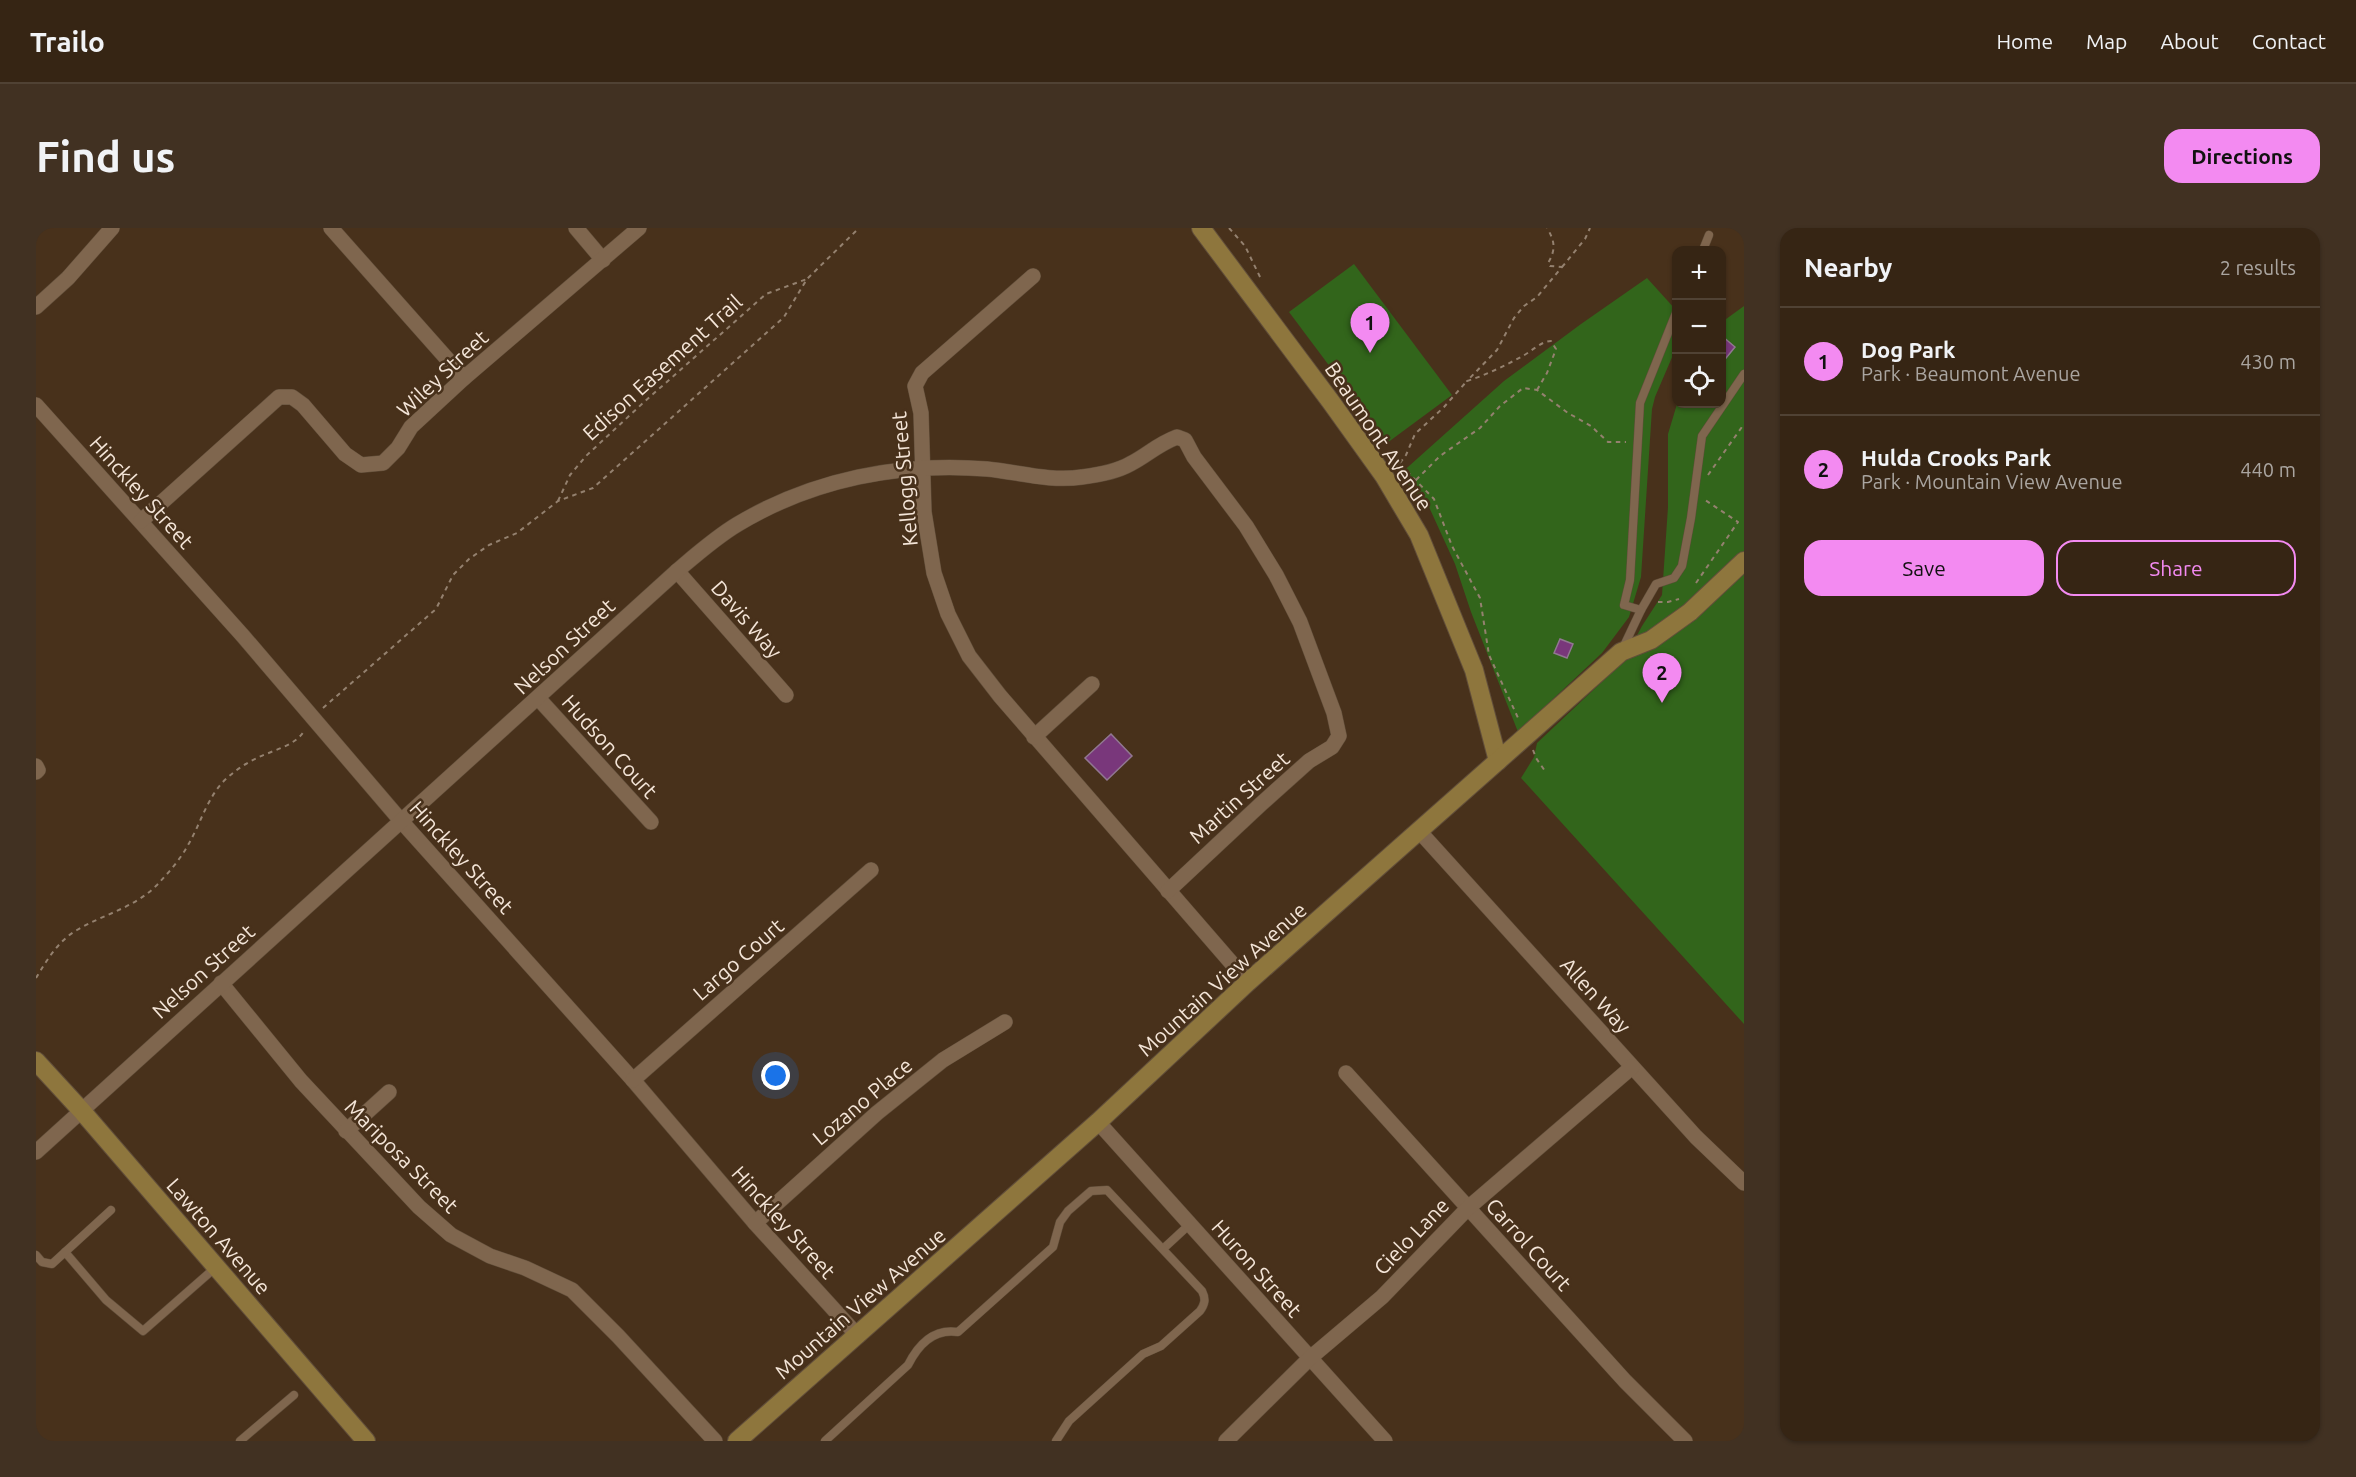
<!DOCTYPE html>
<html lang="en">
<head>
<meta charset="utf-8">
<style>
  body { margin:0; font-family:Ubuntu,sans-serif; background:#413122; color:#f1f3f6 }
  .controls { position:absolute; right:18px; top:18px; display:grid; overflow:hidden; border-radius:12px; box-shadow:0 2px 4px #0004 }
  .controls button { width:54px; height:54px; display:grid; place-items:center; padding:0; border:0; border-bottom:2px solid #504234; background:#362514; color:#f1f3f6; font:30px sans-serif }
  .you { position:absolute; left:740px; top:848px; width:21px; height:21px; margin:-15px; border:4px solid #fff; border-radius:50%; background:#1a73e8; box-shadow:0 0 0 9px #1a73e833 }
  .badge { display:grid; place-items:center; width:39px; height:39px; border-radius:50%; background:#f38af1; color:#111; font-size:20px; font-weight:700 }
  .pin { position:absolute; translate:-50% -50px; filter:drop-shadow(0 2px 3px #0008) }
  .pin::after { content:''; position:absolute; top:32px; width:21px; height:18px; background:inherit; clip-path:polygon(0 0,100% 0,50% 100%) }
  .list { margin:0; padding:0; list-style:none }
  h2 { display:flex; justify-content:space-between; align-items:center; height:78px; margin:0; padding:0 24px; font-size:26px }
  h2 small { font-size:20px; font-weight:400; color:#aaa5a0 }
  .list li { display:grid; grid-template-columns:39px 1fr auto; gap:18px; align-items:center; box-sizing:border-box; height:108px; padding:0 24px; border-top:2px solid #504234 }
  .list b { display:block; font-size:22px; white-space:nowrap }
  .list p { margin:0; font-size:20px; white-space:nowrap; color:#aaa5a0 }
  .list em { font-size:20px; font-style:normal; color:#aaa5a0 }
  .actions { display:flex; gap:12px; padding:18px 24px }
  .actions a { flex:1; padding:14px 0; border:2px solid #f38af1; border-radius:18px; text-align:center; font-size:21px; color:#f38af1 }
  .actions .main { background:#f38af1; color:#111 }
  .icon { flex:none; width:33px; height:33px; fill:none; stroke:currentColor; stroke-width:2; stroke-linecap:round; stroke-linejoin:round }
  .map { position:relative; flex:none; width:1708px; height:1213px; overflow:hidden; border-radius:18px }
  header { display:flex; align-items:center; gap:36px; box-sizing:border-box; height:84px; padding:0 30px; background:#362514; border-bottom:2px solid #504234 }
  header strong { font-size:28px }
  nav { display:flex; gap:33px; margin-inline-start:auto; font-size:21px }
  .intro { display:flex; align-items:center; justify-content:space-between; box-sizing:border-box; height:144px; padding:0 36px }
  h1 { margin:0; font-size:42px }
  .button { padding:15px 27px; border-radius:18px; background:#f38af1; color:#111; font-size:21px; font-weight:700 }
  main { display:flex; gap:36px; padding:0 36px }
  aside { flex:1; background:#362514; border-radius:18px; box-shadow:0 2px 4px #0004 }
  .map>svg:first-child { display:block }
  .green { fill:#32651b }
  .building { fill:#79377b; stroke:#917791; stroke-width:1.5 }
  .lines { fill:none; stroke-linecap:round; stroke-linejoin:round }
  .lane-casing { stroke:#614e3a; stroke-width:9 }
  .street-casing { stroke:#614e3a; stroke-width:16 }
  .secondary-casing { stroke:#614e3a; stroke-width:20 }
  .path { stroke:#94816f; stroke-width:2; stroke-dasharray:4.5 4.5; stroke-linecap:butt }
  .lane { stroke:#7f664e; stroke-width:8 }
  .street { stroke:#7f664e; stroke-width:15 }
  .secondary { stroke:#8e763d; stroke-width:18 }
  .labels { text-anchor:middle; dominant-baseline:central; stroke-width:5; stroke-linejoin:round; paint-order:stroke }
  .street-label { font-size:21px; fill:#f4e5d8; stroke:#48311b }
</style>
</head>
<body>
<header>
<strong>Trailo</strong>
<nav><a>Home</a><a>Map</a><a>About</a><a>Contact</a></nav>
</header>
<div class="intro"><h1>Find us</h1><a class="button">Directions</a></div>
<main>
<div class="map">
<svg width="1708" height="1213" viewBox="0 0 1708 1213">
  <rect width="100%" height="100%" fill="#48311b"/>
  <!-- green -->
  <g class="green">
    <path d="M1318 36 1416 167 1351 215 1253 84Z"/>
    <path d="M1611 50 1640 82V120L1619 169 1616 181 1605 349 1593 389 1566 425 1482 504 1435 384 1419 336 1393 279 1363 247 1468 153 1545 96Z"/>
    <path d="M1708 78V796L1485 550 1498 529 1501 515 1587 434 1606 398 1626 367 1632 279V206L1641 176H1686V94Z"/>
  </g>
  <!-- building -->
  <g class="building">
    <path d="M1686 108 1699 119 1686 135Z"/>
    <path d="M1524 411 1537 416 1531 430 1518 425Z"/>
    <path d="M1075 506 1096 528 1071 552 1049 530Z"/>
  </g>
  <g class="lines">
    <!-- lane casing -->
    <g class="lane-casing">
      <g id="lane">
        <path d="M1667 22 1673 7"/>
        <path d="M1605 382 1620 356 1638 350 1646 338 1655 290 1666 208 1708 146"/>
        <path d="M1586 422 1605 382 1588 377 1594 352 1604 175 1640 85"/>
        <path d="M1128 1020 1154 996"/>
        <path d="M29 1024 70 1072 107 1103 180 1039"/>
        <path d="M0 1027 6 1034 16 1036 75 982"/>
        <path d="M204 1213 258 1167"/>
        <path d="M789 1213 872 1137C882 1117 897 1100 922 1104L1017 1019 1024 994 1032 983 1055 963 1071 962 1166 1063C1170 1071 1169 1076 1164 1083L1125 1118 1107 1126 1033 1193 1020 1213"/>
      </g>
    </g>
    <!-- street casing -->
    <g class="street-casing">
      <g id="street">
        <path d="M295 0 428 150"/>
        <path d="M540 0 567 32"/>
        <path d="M997 48 886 145 879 158 885 185 888 284 898 345 912 386 933 428 964 468 1212 754"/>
        <path d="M0 79 32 50 76 0"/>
        <path d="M0 177 207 408 366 594 597 852 719 995 822 1108"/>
        <path d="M105 293 243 169H256L267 177 309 226 325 237 347 235 362 220 375 199 428 150 603 0"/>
        <path d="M641 343 750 467"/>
        <path d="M502 470 615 594"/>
        <path d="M998 509 1056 456"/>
        <path d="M0 538 2 542 0 544"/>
        <path d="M1384 604 1660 909 1708 955"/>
        <path d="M185 755 265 853 383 979 415 1007 454 1028 489 1040 536 1062 582 1108 679 1213"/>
        <path d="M1310 845 1589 1153 1649 1213"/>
        <path d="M597 852 835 642"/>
        <path d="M1062 894 1349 1213"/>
        <path d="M310 903 353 864"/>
        <path d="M0 924 641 343C661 326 680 309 702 296 777 251 865 234 951 241 982 244 1014 254 1046 249 1062 247 1080 244 1094 236 1112 227 1120 217 1141 209L1149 212 1158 229 1210 298 1240 347 1264 394 1298 485 1303 508 1296 519 1273 533 1225 576 1132 663"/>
        <path d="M719 995 841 885 907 832 969 794"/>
        <path d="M1190 1213 1274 1130 1346 1069 1432 980 1596 839"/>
      </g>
    </g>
    <!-- secondary casing -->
    <g class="secondary-casing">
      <g id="secondary">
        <path d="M1165 0 1295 174 1348 248 1383 307 1438 442 1462 533"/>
        <path d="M0 833 45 882 330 1213"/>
        <path d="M701 1213 1062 894 1212 754 1585 424 1615 412 1654 384 1708 333"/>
      </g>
    </g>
    <!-- path -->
    <g class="path">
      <path d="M1193 0 1209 18 1226 53"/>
      <path d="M1526 39 1549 11 1554 0"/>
      <path d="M1501 162 1511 145 1520 121 1515 113C1505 113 1495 124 1485 129 1468 138 1450 147 1431 153L1461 122 1478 90 1488 78 1501 69 1526 39 1514 38 1512 35C1520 22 1519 13 1511 0"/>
      <path d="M1352 224 1398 271 1416 318 1444 370 1453 427 1483 492"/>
      <path d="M1364 235 1370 227 1379 206 1408 179 1431 153"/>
      <path d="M1672 247 1708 196"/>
      <path d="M1380 252 1404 228 1444 200 1464 178 1487 160 1501 162 1532 185 1555 198 1572 214H1590"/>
      <path d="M522 273 534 247 550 228 607 175 730 66 771 51"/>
      <path d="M1660 355 1702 294 1669 272"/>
      <path d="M1622 374H1632L1643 371"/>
      <path d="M287 480 400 381 417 347 433 331 453 317 481 305 522 273 557 260 748 89 771 51 823 0"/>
      <path d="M1497 522 1500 530 1509 543"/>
      <path d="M0 750C11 732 22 713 41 702 68 686 98 680 121 657 132 645 144 632 152 617 165 595 172 567 191 550 200 542 210 535 221 530 237 522 259 518 268 503"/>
    </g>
    <!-- lane -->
    <use href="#lane" class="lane"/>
    <!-- street -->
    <use href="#street" class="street"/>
    <!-- secondary -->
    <use href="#secondary" class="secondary"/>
  </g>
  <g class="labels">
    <!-- street labels -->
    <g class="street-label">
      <text transform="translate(626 139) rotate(-42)">Edison Easement Trail</text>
      <text transform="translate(406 145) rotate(-43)">Wiley Street</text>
      <text transform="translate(1343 208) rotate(56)">Beaumont Avenue</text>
      <text transform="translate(868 251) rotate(-95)">Kellogg Street</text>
      <text transform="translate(106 264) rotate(48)">Hinckley Street</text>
      <text transform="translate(711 391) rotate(49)">Davis Way</text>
      <text transform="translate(528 418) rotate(-43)">Nelson Street</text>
      <text transform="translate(574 518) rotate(48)">Hudson Court</text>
      <text transform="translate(1203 569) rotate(-42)">Martin Street</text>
      <text transform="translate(426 629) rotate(48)">Hinckley Street</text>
      <text transform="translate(702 731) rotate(-41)">Largo Court</text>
      <text transform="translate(167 743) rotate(-42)">Nelson Street</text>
      <text transform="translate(1186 751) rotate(-42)">Mountain View Avenue</text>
      <text transform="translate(1560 767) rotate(48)">Allen Way</text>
      <text transform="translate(826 873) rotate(-40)">Lozano Place</text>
      <text transform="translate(366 928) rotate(45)">Mariposa Street</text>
      <text transform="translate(748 994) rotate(48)">Hinckley Street</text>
      <text transform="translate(183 1008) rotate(49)">Lawton Avenue</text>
      <text transform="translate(1375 1008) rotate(-46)">Cielo Lane</text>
      <text transform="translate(1493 1016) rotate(48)">Carrol Court</text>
      <text transform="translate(1221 1040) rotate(48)">Huron Street</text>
      <text transform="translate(824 1075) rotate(-41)">Mountain View Avenue</text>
    </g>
  </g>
</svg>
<div class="controls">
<button>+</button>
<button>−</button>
<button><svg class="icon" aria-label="locate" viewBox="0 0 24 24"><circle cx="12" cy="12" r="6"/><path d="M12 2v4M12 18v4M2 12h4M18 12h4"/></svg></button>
</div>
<div class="you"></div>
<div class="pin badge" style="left:1334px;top:125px">1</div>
<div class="pin badge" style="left:1626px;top:475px">2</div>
</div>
<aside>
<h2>Nearby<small>2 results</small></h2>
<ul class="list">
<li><span class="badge">1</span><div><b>Dog Park</b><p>Park · Beaumont Avenue</p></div><em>430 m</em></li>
<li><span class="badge">2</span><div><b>Hulda Crooks Park</b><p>Park · Mountain View Avenue</p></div><em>440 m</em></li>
</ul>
<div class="actions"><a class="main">Save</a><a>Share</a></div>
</aside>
</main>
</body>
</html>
